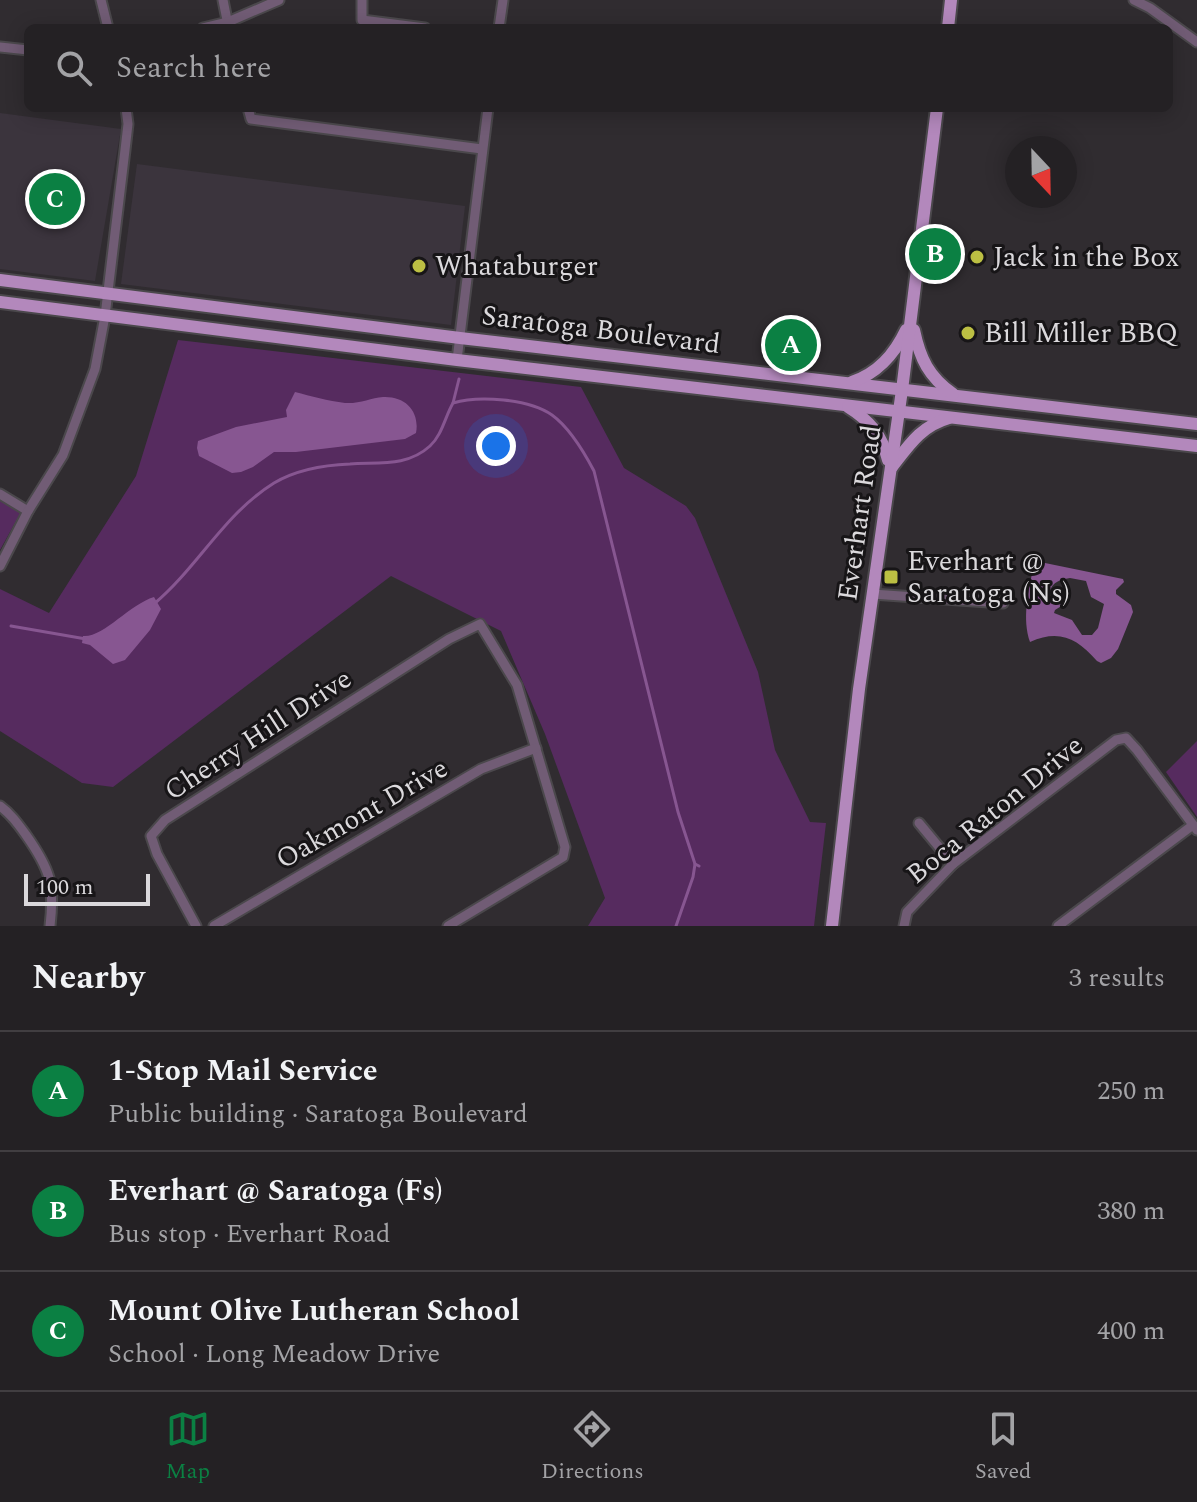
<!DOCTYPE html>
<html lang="en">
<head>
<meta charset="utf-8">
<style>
  body { margin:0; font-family:Spectral,serif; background:#302e31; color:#f1f3f6 }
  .compass { position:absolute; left:1005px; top:136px; width:72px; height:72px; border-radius:50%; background:#242124; box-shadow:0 4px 20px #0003; rotate:158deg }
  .scale { position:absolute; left:24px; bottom:20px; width:126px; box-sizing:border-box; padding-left:8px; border:4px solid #dbd9dc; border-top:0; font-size:22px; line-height:28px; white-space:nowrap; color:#dbd9dc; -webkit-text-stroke:6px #171517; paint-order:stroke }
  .you { position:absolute; left:496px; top:446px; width:28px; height:28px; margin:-20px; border:6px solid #fff; border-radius:50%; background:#1a73e8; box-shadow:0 0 0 12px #1a73e833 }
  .badge { display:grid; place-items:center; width:52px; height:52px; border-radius:50%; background:#0b8043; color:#fff; font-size:26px; font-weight:700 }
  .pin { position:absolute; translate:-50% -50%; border:4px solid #fff; box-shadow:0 2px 8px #0006 }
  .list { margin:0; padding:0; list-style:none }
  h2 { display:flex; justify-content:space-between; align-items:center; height:104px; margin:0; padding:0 32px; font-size:34px }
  h2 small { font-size:26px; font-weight:400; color:#a3a3a6 }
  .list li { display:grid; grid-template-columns:52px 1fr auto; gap:24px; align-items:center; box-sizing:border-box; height:120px; padding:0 32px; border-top:2px solid #413e41 }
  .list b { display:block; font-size:30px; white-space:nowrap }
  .list p { margin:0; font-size:26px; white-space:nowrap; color:#a3a3a6 }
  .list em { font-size:26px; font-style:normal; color:#a3a3a6 }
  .icon { flex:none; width:44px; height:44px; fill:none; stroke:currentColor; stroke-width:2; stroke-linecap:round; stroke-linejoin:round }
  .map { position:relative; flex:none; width:1197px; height:926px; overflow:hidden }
  .search { position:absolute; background:#242124; box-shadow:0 4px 20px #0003; left:24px; right:24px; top:24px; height:88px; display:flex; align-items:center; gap:20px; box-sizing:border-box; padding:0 28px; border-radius:12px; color:#a3a3a6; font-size:30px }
  .sheet { height:464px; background:#242124 }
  nav { display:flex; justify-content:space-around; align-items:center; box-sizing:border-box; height:112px; border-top:2px solid #413e41; background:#242124; font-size:22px; color:#a3a3a6 }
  nav a { display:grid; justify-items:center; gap:4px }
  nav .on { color:#0b8043 }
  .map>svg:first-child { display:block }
  .built { fill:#3b343d }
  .green { fill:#562b5f }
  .water { fill:#875691; fill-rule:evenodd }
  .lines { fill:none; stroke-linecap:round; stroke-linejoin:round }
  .stream { stroke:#875691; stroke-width:3 }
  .minor-casing { stroke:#4b484c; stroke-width:13 }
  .major-casing { stroke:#4b484c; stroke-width:16 }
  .minor { stroke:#715c75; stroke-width:9 }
  .major { stroke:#b388bc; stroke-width:12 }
  .poi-dot { fill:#bcbf43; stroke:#171517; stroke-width:3 }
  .labels { text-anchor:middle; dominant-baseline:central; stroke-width:6; stroke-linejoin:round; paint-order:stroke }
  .poi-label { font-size:28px; fill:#dbd9dc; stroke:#171517; text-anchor:start }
  .street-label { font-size:28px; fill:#dbd9dc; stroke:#171517 }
</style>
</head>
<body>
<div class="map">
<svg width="1197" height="926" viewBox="0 0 1197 926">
  <rect width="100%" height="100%" fill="#302c30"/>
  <!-- built -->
  <g class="built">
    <path d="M0 113 121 129 95 281 0 269Z"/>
    <path d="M137 164 465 206 451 325 121 284Z"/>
  </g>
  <!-- green -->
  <g class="green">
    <path d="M178 340 581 387 624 468 686 506 695 518 758 672 775 750 810 822 826 823 814 926H588L605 898 545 734 501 631 391 576 113 787 82 783 0 731V589L49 613 136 476Z"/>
    <path d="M0 500 21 512 0 550Z"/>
    <path d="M1197 741V817L1166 772Z"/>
  </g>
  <!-- water -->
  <g class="water">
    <path d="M295 392C311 396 328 401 345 403 359 404 371 398 383 397 406 396 420 412 416 433L405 439 296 452H274L253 467 241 472 232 473 199 456 197 448 198 441 236 427 287 417 286 410Z"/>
    <path d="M1045 563 1123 579 1124 582 1116 590V594L1131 605 1133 612 1118 649 1111 658 1101 663 1097 661C1077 638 1059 629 1030 642 1022 619 1028 593 1033 569ZM1070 578 1086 581 1091 597 1104 604 1098 628 1092 635H1082L1072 620 1054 613 1055 610 1063 605 1060 599 1054 603 1049 601C1048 586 1055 580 1070 578Z"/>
    <path d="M154 597 161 609 150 630 125 660 113 664 90 645 82 643 83 636C103 638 130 604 154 597Z"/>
  </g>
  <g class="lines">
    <!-- stream -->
    <g class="stream">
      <path d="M453 403 459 379"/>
      <path d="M154 604C198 567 224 514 274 483 296 470 324 465 350 464 379 462 407 467 430 446 442 435 445 417 453 403 479 395 529 399 552 415 570 428 584 452 594 471L678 812 695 864"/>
      <path d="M11 626 86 639"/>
      <path d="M676 926 693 877 695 864 699 866"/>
    </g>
    <!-- minor casing -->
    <g class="minor-casing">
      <g id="minor">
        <path d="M101 0 108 28"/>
        <path d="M223 0 228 25"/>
        <path d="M362 0V20L425 28"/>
        <path d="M1134 0 1150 8 1197 42"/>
        <path d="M203 28 228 22 279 0"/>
        <path d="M499 28 503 0"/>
        <path d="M0 47 28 50"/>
        <path d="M248 108 251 119 482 149"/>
        <path d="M457 360 488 108"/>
        <path d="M0 494 28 511"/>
        <path d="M0 566 28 511 63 455 95 369 105 316 125 150 128 124 126 108"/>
        <path d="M872 594 1003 603"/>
        <path d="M0 806C11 814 18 824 26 835 50 869 55 884 50 926"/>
        <path d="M919 823 953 864"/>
        <path d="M196 926 157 854 151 836 165 820 449 639 480 624 517 685 565 847 563 857 448 926"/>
        <path d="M214 926 481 769 536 748"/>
        <path d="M904 926 907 912 953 864 1116 740 1126 738 1137 750 1197 830"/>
        <path d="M1058 926 1193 825"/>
      </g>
    </g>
    <!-- major casing -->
    <g class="major-casing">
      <g id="major">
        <path d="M948 28 951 0"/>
        <path d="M0 280 460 338 1197 424"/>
        <path d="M0 302 457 360 1197 446"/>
        <path d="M914 330C920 359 929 377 953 394"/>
        <path d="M852 382C878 373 894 355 906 330"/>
        <path d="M848 407C869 420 882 435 888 460"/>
        <path d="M892 467C909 445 921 426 949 418"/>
        <path d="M832 926 859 689 902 390 937 108"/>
      </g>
    </g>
    <!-- minor -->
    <use href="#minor" class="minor"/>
    <!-- major -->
    <use href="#major" class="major"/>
  </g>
  <!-- markers -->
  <g class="poi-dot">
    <circle cx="977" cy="257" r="8"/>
    <circle cx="419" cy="266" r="8"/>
    <circle cx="968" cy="333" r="8"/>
    <rect x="883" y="569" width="16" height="16" rx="4"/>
  </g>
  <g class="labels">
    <!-- poi labels -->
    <g class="poi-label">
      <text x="993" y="257">Jack in the Box</text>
      <text x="435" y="266">Whataburger</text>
      <text x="984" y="333">Bill Miller BBQ</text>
      <text x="907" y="561">Everhart @<tspan x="907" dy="32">Saratoga (Ns)</tspan></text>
    </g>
    <!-- street labels -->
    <g class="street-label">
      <text transform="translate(601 330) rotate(7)">Saratoga Boulevard</text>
      <text transform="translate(860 513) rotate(-82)">Everhart Road</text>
      <text transform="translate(258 735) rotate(-33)">Cherry Hill Drive</text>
      <text transform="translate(995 810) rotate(-39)">Boca Raton Drive</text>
      <text transform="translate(362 814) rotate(-30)">Oakmont Drive</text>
    </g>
  </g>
</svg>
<svg class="compass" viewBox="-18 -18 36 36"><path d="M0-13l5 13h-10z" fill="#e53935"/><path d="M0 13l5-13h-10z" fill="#a3a3a6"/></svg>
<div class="scale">100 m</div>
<div class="you"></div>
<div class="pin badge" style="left:791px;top:345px">A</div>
<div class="pin badge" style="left:935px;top:254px">B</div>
<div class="pin badge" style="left:55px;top:199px">C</div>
<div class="search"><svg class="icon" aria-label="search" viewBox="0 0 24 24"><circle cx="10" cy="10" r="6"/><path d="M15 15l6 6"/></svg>Search here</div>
</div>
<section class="sheet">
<h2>Nearby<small>3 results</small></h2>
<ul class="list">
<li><span class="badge">A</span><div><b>1-Stop Mail Service</b><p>Public building · Saratoga Boulevard</p></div><em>250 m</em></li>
<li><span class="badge">B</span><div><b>Everhart @ Saratoga (Fs)</b><p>Bus stop · Everhart Road</p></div><em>380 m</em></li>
<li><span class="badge">C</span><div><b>Mount Olive Lutheran School</b><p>School · Long Meadow Drive</p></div><em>400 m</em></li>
</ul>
</section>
<nav>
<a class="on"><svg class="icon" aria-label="map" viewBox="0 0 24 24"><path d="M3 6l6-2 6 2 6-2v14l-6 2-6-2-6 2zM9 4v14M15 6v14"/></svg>Map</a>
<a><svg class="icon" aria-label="directions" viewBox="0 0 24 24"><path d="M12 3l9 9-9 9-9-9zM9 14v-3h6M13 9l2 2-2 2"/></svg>Directions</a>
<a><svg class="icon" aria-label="saved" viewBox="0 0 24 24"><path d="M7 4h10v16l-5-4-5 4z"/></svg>Saved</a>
</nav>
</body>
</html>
